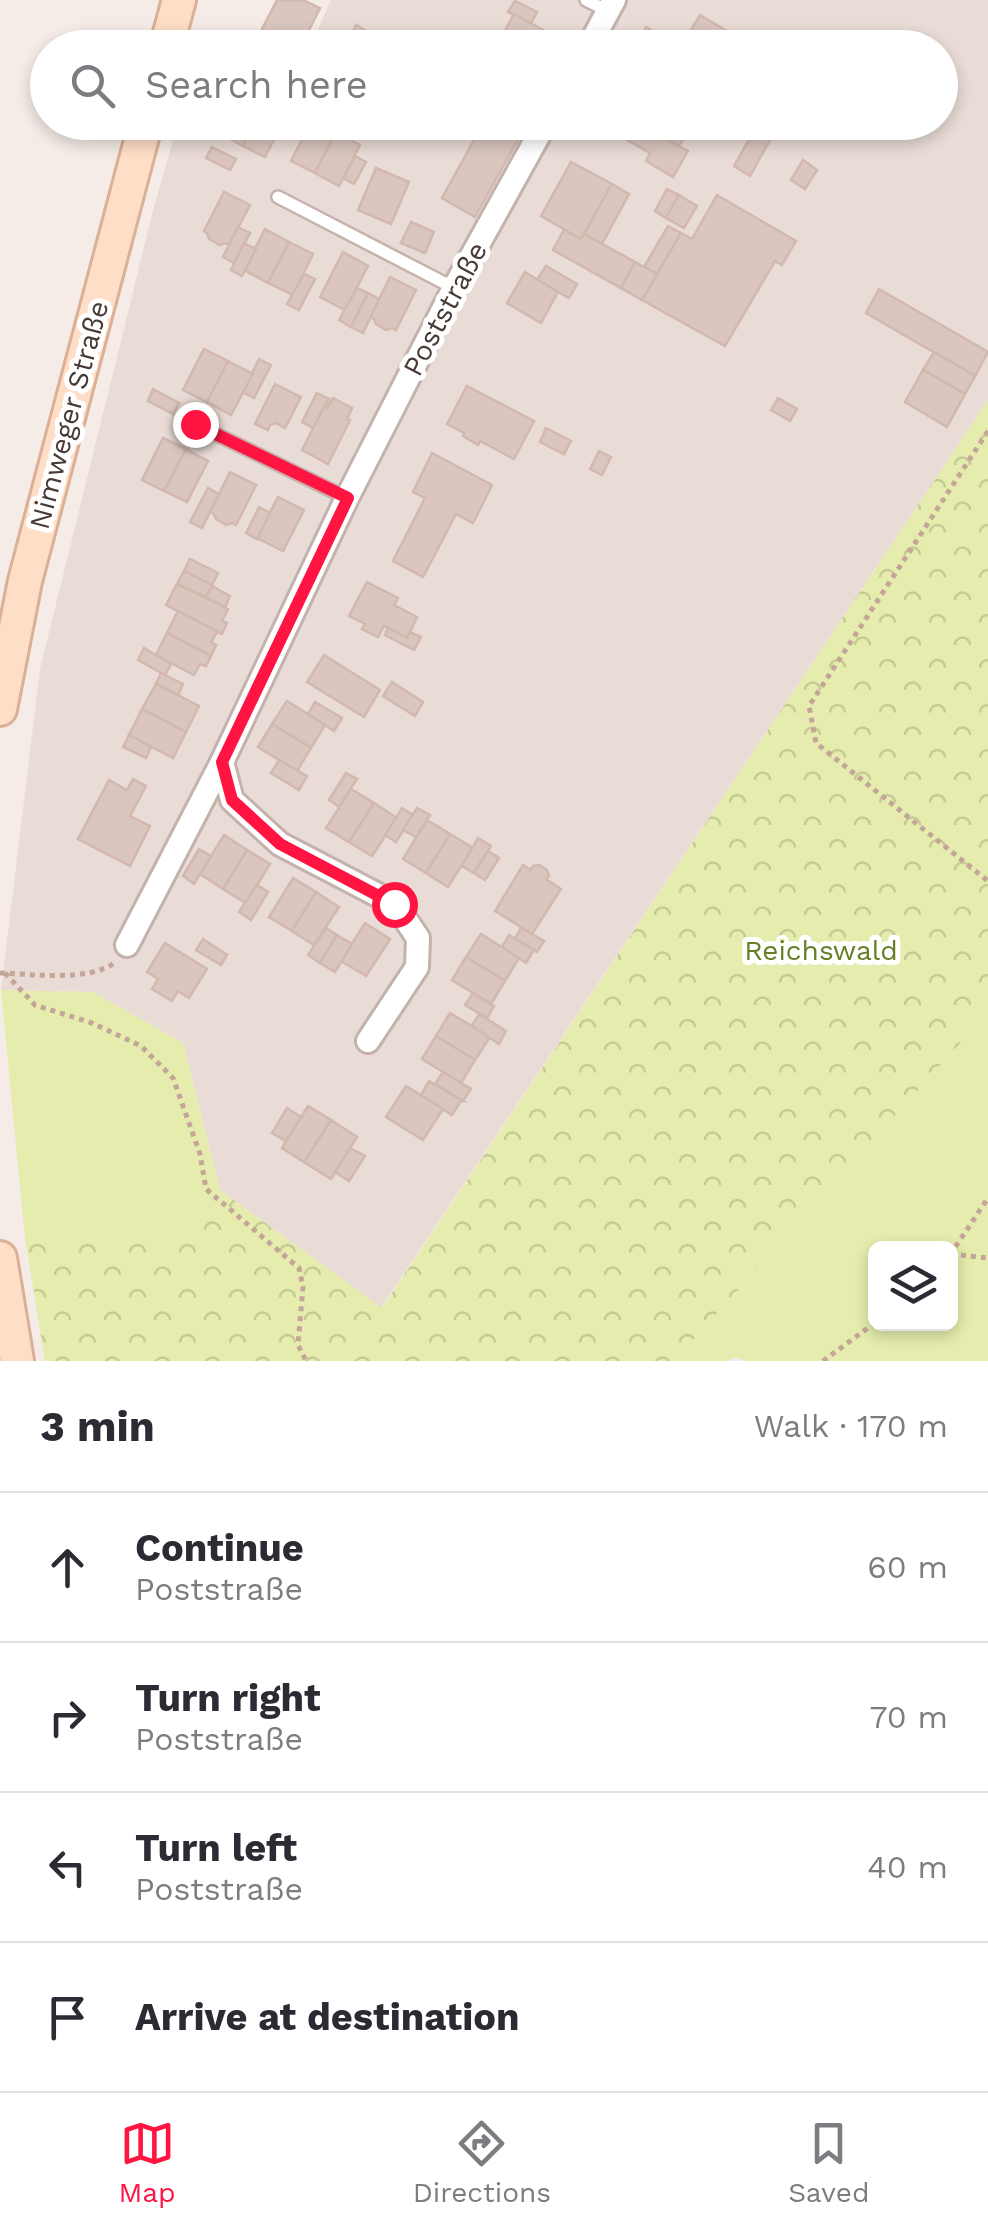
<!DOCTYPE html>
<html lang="en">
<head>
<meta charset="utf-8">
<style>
  body { margin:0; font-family:"Work Sans",sans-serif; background:#f2f2f3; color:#2b2b33 }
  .controls { position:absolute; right:30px; bottom:30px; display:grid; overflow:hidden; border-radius:15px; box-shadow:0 5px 15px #0003 }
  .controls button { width:90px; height:90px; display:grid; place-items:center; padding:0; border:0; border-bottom:2px solid #e1e1e2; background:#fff; color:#2b2b33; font:50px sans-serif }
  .stop { position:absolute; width:30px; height:30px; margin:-22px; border:8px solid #ff1442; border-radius:50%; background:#fff }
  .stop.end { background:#ff1442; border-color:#fff; box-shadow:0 2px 10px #0008 }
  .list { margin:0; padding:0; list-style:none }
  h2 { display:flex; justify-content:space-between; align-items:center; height:130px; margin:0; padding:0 40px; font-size:42px }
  h2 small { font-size:32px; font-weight:400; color:#7c7c81 }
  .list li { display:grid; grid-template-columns:65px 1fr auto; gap:30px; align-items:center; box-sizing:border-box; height:150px; padding:0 40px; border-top:2px solid #e1e1e2 }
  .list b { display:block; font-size:38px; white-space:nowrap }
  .list p { margin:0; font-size:32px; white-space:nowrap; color:#7c7c81 }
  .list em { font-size:32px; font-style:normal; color:#7c7c81 }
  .icon { flex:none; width:55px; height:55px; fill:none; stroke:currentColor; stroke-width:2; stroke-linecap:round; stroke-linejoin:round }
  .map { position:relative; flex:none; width:988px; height:1361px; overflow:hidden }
  .search { position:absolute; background:#fff; box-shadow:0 5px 15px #0003; left:30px; right:30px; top:30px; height:110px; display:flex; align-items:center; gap:25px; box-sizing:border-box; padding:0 35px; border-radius:55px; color:#7c7c81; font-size:38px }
  .sheet { height:730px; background:#fff }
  nav { display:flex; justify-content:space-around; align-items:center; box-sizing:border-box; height:140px; border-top:2px solid #e1e1e2; background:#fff; font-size:28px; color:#7c7c81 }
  nav a { display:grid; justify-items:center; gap:5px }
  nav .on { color:#ff1442 }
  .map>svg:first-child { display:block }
  .residential { fill:#e9dbd5 }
  .green { fill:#e5ecad; fill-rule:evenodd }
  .forest { fill:url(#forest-crowns) }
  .building { fill:#dac6be; stroke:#d2b8ae; stroke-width:2.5 }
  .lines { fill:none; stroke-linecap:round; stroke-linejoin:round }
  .service-casing { stroke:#c4b3ac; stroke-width:16 }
  .minor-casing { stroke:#c4b3ac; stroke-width:28 }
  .secondary-casing { stroke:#dbb096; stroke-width:38 }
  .path { stroke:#c4a699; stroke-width:5; stroke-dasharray:5 5; stroke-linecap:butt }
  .service { stroke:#fff; stroke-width:11 }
  .minor { stroke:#fff; stroke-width:22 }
  .secondary { stroke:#ffdec7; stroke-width:32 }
  .route { stroke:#ff1442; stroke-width:12 }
  .labels { text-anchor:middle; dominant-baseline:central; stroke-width:10; stroke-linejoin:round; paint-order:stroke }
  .street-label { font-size:28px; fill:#483a35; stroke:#fff }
  .park-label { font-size:28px; fill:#667f24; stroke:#fff }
</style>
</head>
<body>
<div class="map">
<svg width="988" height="1361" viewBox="0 0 988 1361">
  <defs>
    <pattern id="forest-crowns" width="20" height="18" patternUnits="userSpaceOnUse" patternTransform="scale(2.5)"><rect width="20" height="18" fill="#e5ecad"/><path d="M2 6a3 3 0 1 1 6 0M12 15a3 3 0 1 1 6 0" fill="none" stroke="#c6cb95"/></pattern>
  </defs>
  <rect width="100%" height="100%" fill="#f5ece7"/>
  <!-- residential -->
  <path class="residential" d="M331 0H988V400L381 1308 220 1190 183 1043 93 992 1 990 40 669 154 207 178 123 940 122V48L310 47Z"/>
  <!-- green -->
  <g class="green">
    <path d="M1 990 93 992 183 1043 220 1190 176 1236 25 1238Z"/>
    <path d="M988 1012V1361H746L736 1357 727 1361H674ZM876 1248H950V1324H876Z"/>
  </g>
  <!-- forest -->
  <path class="forest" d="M988 400V1012L674 1361H45L25 1238 176 1236 220 1190 382 1308Z"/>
  <!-- building -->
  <g class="building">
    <path d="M277 0H303L320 8 300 48H276L266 42 270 35 261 31Z"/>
    <path d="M515 1 537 12 531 23 508 12Z"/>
    <path d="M514 14 554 36 548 48H518L501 38Z"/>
    <path d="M700 15 732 34 724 48H713L689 33Z"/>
    <path d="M356 25 376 36 370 48H345Z"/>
    <path d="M646 27 683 48H635Z"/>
    <path d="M227 122H255L243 146 221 134Z"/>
    <path d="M255 122H283L265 157 243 146Z"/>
    <path d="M311 122H317L336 132 315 173 291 161Z"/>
    <path d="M484 122H495L520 136 475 217 442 198Z"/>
    <path d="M595 122H636L688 151 673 177 646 161 650 153Z"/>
    <path d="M636 122H679L690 129 679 146Z"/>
    <path d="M759 122H780L750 176 734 166Z"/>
    <path d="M336 132 360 145 339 186 315 173Z"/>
    <path d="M212 147 236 159 230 170 206 158Z"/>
    <path d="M355 156 366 162 354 184 343 178Z"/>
    <path d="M803 160 817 170 805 189 791 180Z"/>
    <path d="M571 162 612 184 581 239 541 216Z"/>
    <path d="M376 168 409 182 391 224 358 210Z"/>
    <path d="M612 184 629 194 602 244 584 234Z"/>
    <path d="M667 189 679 195 666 218 655 211Z"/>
    <path d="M224 192 250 205 229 245 225 243 220 245 209 239 207 233 204 231Z"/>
    <path d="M679 195 697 206 684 228 666 218Z"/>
    <path d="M717 195 796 241 782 265 775 261 725 346 642 300 681 233 692 239Z"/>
    <path d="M411 222 434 232 425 253 401 243Z"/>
    <path d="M668 226 681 233 657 274 644 267Z"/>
    <path d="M238 227 250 233 234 263 223 257Z"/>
    <path d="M265 229 289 242 268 283 244 270Z"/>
    <path d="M564 230 581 239 584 234 635 262 621 288 553 250Z"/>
    <path d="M289 242 313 254 293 295 268 283Z"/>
    <path d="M244 243 256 249 242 276 231 270Z"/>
    <path d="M343 252 368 266 345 310 320 297Z"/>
    <path d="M635 262 657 274 642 300 621 288Z"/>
    <path d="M546 266 577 284 569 298 537 280Z"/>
    <path d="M525 272 558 292 541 323 507 303Z"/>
    <path d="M304 274 315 279 299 310 287 304Z"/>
    <path d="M390 277 416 290 396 330 392 328 386 330 376 324 374 319 370 317Z"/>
    <path d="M357 288 368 293 351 327 339 320Z"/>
    <path d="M879 289 988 352 975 376 866 313Z"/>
    <path d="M368 293 379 299 363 333 351 327Z"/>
    <path d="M204 349 228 361 207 402 183 390Z"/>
    <path d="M934 352 975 376 965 394 923 370Z"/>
    <path d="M259 359 271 365 254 398 243 392Z"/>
    <path d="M228 361 253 374 231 415 207 402Z"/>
    <path d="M923 370 965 394 947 427 905 402Z"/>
    <path d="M275 384 301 397 285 428 276 423 270 425 268 430 255 424Z"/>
    <path d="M467 386 534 421 514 459 480 441 478 445 463 436 464 433 447 424Z"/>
    <path d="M153 389 179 403 173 414 148 401Z"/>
    <path d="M317 393 329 399 313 428 302 422Z"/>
    <path d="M333 398 352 408 347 419 350 420 328 464 302 450 324 407 327 408Z"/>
    <path d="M778 398 797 409 790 421 771 410Z"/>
    <path d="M546 428 571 441 564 454 540 442Z"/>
    <path d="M163 438 186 449 164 491 142 480Z"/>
    <path d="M186 449 208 461 187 502 164 491Z"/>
    <path d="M599 451 611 457 602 475 590 469Z"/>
    <path d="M432 453 492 485 473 523 456 514 423 577 393 561 425 498 413 492Z"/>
    <path d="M230 472 256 485 236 525 232 523 226 525 216 519 214 514 210 512Z"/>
    <path d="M208 488 219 494 202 528 190 522Z"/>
    <path d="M278 497 304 510 283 551 257 538Z"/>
    <path d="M259 507 270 513 257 539 246 533Z"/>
    <path d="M190 559 218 573 212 585 184 571Z"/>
    <path d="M184 571 212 585 206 597 177 584Z"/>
    <path d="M367 582 398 598 394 605 417 617 407 638 384 626 378 637 362 629 365 624 349 616Z"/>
    <path d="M177 584 228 609 222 621 227 623 222 634 166 605Z"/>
    <path d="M212 586 230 596 225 607 206 597Z"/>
    <path d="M178 611 222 634 217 632 211 642 216 645 211 656 167 633Z"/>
    <path d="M388 628 407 638 410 632 421 637 414 650 385 635Z"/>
    <path d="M167 633 211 656 206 666 200 664 194 675 156 655Z"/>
    <path d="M144 648 171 664 165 675 138 660Z"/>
    <path d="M324 655 380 690 364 717 307 682Z"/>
    <path d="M161 673 183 684 178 695 156 684Z"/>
    <path d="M392 682 423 702 415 716 383 696Z"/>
    <path d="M156 684 199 706 186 732 142 709Z"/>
    <path d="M287 701 325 725 311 748 272 724Z"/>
    <path d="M315 702 342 718 334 731 308 714Z"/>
    <path d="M142 709 186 732 173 758 129 735Z"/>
    <path d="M272 724 311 748 297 771 258 747Z"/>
    <path d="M129 735 151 747 146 758 123 747Z"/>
    <path d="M279 760 307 776 299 790 271 773Z"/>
    <path d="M346 773 357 779 339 807 329 800Z"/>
    <path d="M133 779 146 786 130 816 150 826 130 866 78 839 109 780 127 790Z"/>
    <path d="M351 789 374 803 349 842 326 828Z"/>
    <path d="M374 803 397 818 372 856 349 842Z"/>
    <path d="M402 808 413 815 396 842 385 835Z"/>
    <path d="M417 808 430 815 416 837 403 830Z"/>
    <path d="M427 820 450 834 426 873 403 859Z"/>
    <path d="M450 834 473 848 448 887 426 873Z"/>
    <path d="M224 835 247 850 223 889 200 874Z"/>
    <path d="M478 838 491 846 474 873 462 866Z"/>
    <path d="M199 849 211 856 194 884 183 876Z"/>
    <path d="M247 850 270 864 246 903 223 889Z"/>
    <path d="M488 851 499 858 485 880 474 873Z"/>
    <path d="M523 865 531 870 533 866 539 865 547 870 549 876 546 879 561 889 532 934 495 911Z"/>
    <path d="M293 878 316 892 292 931 269 917Z"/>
    <path d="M257 885 268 892 251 920 239 912Z"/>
    <path d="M316 892 339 907 314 945 292 931Z"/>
    <path d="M365 923 390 939 366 976 341 961Z"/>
    <path d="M326 928 337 935 320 963 308 955Z"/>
    <path d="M521 928 544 941 537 952 515 938Z"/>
    <path d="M481 934 519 958 505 981 466 957Z"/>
    <path d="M337 935 352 944 335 972 320 963Z"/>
    <path d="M509 935 534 950 526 963 502 947Z"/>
    <path d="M203 939 227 955 221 965 196 950Z"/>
    <path d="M165 943 207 969 189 998 178 991 172 1001 152 989 158 979 147 972Z"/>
    <path d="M466 957 505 981 491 1004 452 980Z"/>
    <path d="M473 993 494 1006 487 1018 465 1005Z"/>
    <path d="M450 1013 490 1037 475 1060 436 1036Z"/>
    <path d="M479 1014 506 1031 499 1044 472 1026Z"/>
    <path d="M436 1036 475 1060 461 1083 422 1059Z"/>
    <path d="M443 1072 471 1089 463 1101 435 1084Z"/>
    <path d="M429 1081 463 1101H461L452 1115 421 1095Z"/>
    <path d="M406 1086 443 1109 423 1140 386 1117Z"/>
    <path d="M308 1106 331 1120 304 1162 282 1148Z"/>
    <path d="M287 1108 301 1117 286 1141 272 1133Z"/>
    <path d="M331 1120 357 1137 331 1179 304 1162Z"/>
    <path d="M350 1148 365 1156 349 1181 335 1172Z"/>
  </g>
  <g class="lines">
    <!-- service casing -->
    <g class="service-casing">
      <g id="service">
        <path d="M586 0 608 11"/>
        <path d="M278 197 454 288"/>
        <path d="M195 424 347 498"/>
      </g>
    </g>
    <!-- minor casing -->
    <g class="minor-casing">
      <g id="minor">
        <path d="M588 48 614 0"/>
        <path d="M222 762 232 800 280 844 395 904 418 938 417 967 368 1041"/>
        <path d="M127 945 222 762 347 498 454 288 546 122"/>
      </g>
    </g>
    <!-- secondary casing -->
    <g class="secondary-casing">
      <g id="secondary">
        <path d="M166 48 179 0"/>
        <path d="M0 709 25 581 146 122"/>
        <path d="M0 1258 17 1361"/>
      </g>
    </g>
    <!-- path -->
    <g class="path">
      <path d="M988 431 809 706 816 743 988 881"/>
      <path d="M0 973C32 974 88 982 114 963"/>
      <path d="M5 973 35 1005 92 1023 141 1046 173 1078 200 1154 206 1189 299 1268 303 1287 298 1345 306 1361"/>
      <path d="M951 1254 988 1258"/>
      <path d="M950 1255 988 1198"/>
      <path d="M823 1361 876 1322"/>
    </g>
    <!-- service -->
    <use href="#service" class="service"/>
    <!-- minor -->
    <use href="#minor" class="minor"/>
    <!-- secondary -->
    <use href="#secondary" class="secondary"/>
  </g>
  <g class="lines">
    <!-- route -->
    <path class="route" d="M195 424 348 498 222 762 232 800 280 844 394 904"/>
  </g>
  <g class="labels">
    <!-- street labels -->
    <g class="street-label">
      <text transform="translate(445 309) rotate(-62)">Poststraße</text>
      <text transform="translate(69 415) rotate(-75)">Nimweger Straße</text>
    </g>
    <!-- park labels -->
    <g class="park-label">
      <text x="821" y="950">Reichswald</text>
    </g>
  </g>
</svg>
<div class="controls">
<button><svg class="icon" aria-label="layers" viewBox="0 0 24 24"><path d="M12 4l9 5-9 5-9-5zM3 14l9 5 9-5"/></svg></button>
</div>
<div class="stop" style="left:394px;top:904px"></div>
<div class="stop end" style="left:195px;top:424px"></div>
<div class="search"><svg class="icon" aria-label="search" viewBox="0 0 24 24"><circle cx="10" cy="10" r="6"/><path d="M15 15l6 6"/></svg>Search here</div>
</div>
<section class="sheet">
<h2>3 min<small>Walk · 170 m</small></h2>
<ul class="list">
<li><svg class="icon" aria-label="ahead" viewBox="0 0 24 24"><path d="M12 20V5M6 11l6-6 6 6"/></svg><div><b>Continue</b><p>Poststraße</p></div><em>60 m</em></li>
<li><svg class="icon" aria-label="right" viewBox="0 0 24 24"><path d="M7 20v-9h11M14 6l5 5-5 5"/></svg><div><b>Turn right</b><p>Poststraße</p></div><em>70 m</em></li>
<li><svg class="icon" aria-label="left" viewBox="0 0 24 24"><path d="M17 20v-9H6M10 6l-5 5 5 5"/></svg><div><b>Turn left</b><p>Poststraße</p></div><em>40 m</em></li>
<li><svg class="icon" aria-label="arrive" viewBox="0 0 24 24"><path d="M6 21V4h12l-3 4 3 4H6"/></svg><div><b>Arrive at destination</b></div></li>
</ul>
</section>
<nav>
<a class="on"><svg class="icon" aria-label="map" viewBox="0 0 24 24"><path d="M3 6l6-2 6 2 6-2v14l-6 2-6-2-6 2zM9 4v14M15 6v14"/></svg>Map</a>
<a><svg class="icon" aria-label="directions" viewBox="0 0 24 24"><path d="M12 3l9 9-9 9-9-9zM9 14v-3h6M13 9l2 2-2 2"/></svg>Directions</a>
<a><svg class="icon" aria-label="saved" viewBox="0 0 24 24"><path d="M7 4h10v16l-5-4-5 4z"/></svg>Saved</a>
</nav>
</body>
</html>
